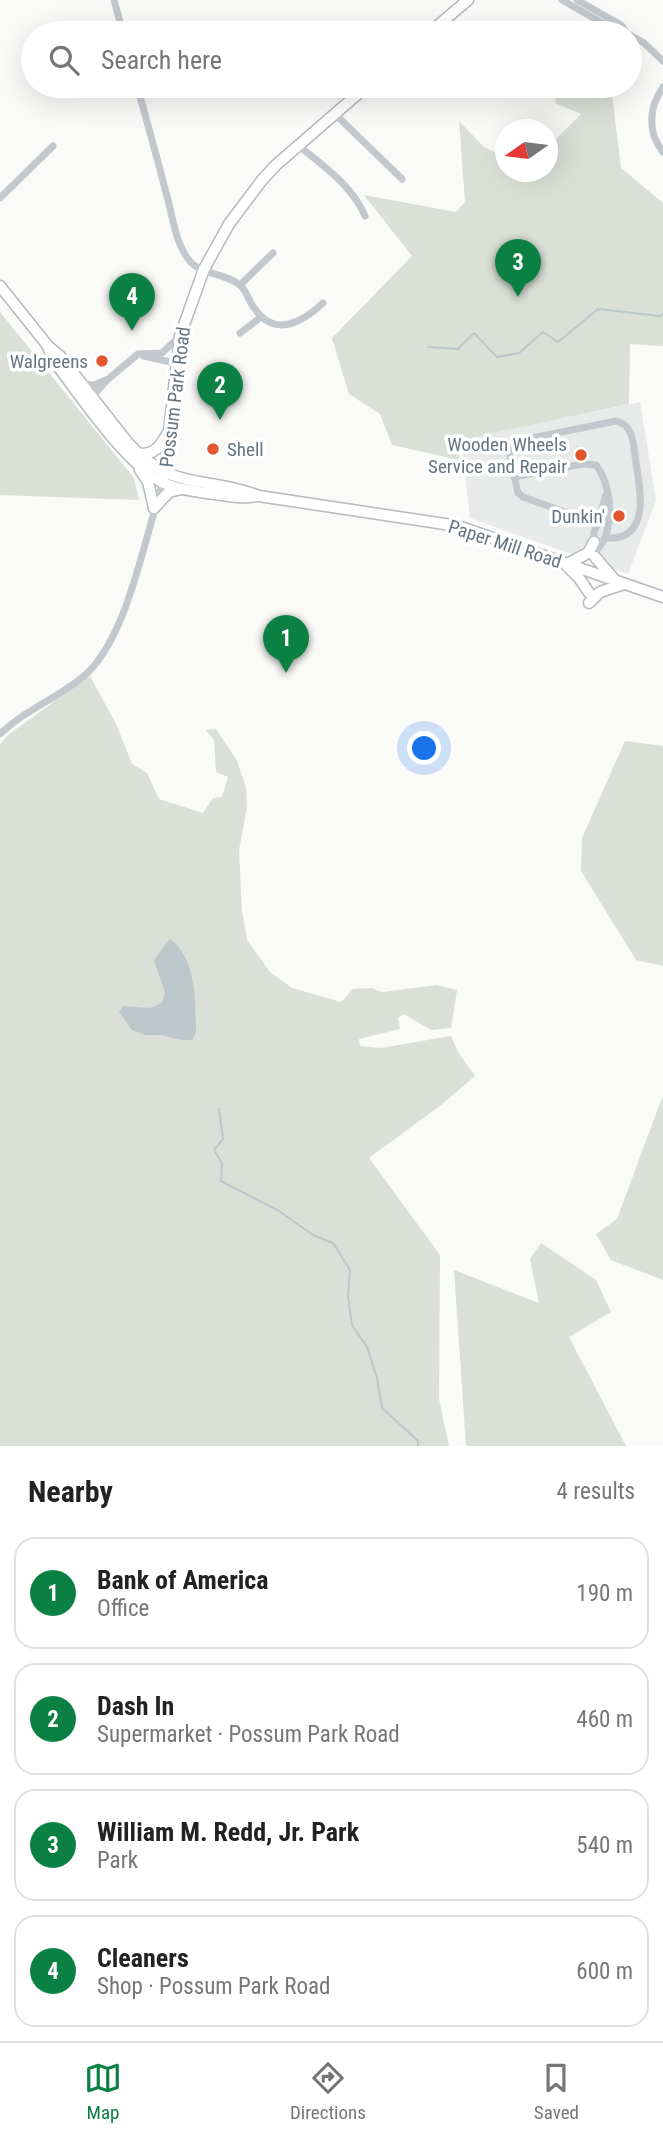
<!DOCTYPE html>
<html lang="en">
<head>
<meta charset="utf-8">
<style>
  body { margin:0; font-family:"Roboto Condensed",sans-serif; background:#f6f6f6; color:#222 }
  .compass { position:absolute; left:495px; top:119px; width:63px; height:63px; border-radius:50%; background:#fff; box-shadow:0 7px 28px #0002; rotate:256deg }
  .you { position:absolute; left:425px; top:749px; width:24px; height:24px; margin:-18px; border:5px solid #fff; border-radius:50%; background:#1a73e8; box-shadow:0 0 0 10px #1a73e833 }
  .badge { display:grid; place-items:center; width:46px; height:46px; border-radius:50%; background:#0b8043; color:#fff; font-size:23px; font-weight:700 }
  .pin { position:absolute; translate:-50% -58px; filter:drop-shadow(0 2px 4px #0008) }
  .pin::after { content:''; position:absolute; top:37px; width:24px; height:21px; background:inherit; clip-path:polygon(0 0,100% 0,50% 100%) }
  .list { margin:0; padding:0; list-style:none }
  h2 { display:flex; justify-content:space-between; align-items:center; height:91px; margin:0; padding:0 28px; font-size:30px }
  h2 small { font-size:23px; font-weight:400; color:#767676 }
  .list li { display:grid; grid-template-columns:46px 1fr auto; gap:21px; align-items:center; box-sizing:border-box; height:112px; margin:0 14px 14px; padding:0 14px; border:2px solid #e0e0e0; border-radius:21px }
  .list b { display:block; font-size:26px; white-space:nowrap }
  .list p { margin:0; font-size:23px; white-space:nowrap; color:#767676 }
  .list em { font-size:23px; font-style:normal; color:#767676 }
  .icon { flex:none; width:38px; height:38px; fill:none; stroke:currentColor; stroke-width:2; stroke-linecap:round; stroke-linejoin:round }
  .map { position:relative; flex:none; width:663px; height:1446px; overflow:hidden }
  .search { position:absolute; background:#fff; box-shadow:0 7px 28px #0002; left:21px; right:21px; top:21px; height:77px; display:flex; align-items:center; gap:18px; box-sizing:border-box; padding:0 24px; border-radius:38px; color:#767676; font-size:26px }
  .sheet { height:595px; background:#fff }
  nav { display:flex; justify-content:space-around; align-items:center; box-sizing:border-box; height:98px; border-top:2px solid #e0e0e0; background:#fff; font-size:19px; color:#767676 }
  nav a { display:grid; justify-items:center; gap:4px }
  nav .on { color:#0b8043 }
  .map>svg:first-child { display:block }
  .built { fill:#e8e9e9 }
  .green { fill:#dadfd7 }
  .water { fill:#bbc7cb }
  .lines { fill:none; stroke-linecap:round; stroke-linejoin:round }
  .stream { stroke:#bbc7cb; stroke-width:2 }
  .major-casing { stroke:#b5babe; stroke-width:13 }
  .minor { stroke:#c3c8cc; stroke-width:7 }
  .major { stroke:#fff; stroke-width:10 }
  .poi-dot { fill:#e4572e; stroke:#fff; stroke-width:2.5 }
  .labels { text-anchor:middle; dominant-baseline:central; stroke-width:7; stroke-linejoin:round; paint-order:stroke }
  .poi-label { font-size:19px; fill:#657683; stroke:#fff; text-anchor:end }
  .street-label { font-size:19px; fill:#657683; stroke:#fff }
</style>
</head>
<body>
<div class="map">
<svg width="663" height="1446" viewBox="0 0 663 1446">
  <rect width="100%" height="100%" fill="#fafaf8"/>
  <!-- built -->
  <path class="built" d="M640 402 656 500 628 574 470 518 461 440Z"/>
  <!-- green -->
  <g class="green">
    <path d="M558 86H611L621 168 663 203V346L630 344 629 404 461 440 459 460 392 445 380 414 349 394 332 338 412 256 364 195 456 212 465 202 459 121 484 147 505 157V172H548V147L581 114 555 103Z"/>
    <path d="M0 312 134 478 139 500 0 495Z"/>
    <path d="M90 676 117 726 132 764 147 773 159 799 203 813 213 798 222 797 228 777 216 772 214 740 206 730 216 729 237 761 246 787 247 807 239 850 242 910 247 940 270 972 292 988 341 1002 353 989 372 988 382 992 437 985 457 990 451 1028 431 1030 404 1014 398 1018 400 1029 359 1039 360 1046 381 1048 451 1036 458 1052 475 1076 441 1105 369 1158 440 1255 439 1399 449 1446H0V744L8 735Z"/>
    <path d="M625 741 663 746V966L636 960 581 871 582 838Z"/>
    <path d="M663 1095V1280L611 1260 596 1234 617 1219Z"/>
    <path d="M541 1243 596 1280 611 1312 569 1337 626 1446H466L454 1270 539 1303 530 1259Z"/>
  </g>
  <!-- water -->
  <path class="water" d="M170 939C197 958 195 1003 196 1032L192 1040H182L161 1035H145L132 1030 119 1012 123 1006 150 1008 162 1003 165 992 154 960Z"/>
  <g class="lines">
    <!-- stream -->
    <g class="stream">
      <path d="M428 347 458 349 474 333 497 357 519 353 543 332 558 342 598 309 660 316 663 314"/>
      <path d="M219 1109 223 1139 214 1150 222 1163 221 1181 279 1211 313 1235 333 1243 350 1270 348 1296 352 1325 367 1347 377 1378 382 1408 418 1441V1446"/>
    </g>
    <!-- major casing -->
    <g class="major-casing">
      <g id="major">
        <path d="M429 33 468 0"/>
        <path d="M0 286 48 346 60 356 128 443C174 493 205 475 259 496L458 526 663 597"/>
        <path d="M48 347 54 361C80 395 128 468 166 484 181 490 198 492 214 494 228 496 242 499 257 496"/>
        <path d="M138 454C154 455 160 447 167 434"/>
        <path d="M140 470 148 482 154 508"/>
        <path d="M163 483 180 336 204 269 229 224 262 180 276 165 367 86"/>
        <path d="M154 508 169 492 182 489"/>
        <path d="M595 557 614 579"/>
        <path d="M567 564 588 553 594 542"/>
        <path d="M567 566 579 578 590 594"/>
        <path d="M589 603 600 592 624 584"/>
      </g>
    </g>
    <!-- minor -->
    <g class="minor">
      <path d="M114 0 123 33"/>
      <path d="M562 0 618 32H626L621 25 577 0"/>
      <path d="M630 35 644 43 663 61"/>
      <path d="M137 86C148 124 158 162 168 200 173 219 176 244 189 260 200 275 227 273 241 286 247 292 249 302 255 309 275 338 303 322 323 303"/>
      <path d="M663 87C649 107 647 132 663 152"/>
      <path d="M335 114 402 179"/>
      <path d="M298 145C323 166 352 185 365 216"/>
      <path d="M0 198 53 146"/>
      <path d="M240 285 273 253"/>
      <path d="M240 333 261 317"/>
      <path d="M144 356 175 363"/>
      <path d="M83 384 94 385 106 380"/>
      <path d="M92 397 107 380 138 354 162 353 180 336"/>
      <path d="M514 477 583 464 596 465C612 485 616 531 596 551"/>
      <path d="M597 526 579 517 523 497 518 493 507 443 616 421C617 421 625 425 626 426 634 434 634 452 636 463 641 492 650 541 606 538"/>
      <path d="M594 544V533L606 495"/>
      <path d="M0 734C25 710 58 698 84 676 128 638 144 538 163 483"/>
    </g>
    <!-- major -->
    <use href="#major" class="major"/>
  </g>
  <!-- markers -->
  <g class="poi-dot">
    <circle cx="102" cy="361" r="7"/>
    <circle cx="213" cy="449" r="7"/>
    <circle cx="581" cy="455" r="7"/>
    <circle cx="619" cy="516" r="7"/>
  </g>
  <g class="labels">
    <!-- poi labels -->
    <g class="poi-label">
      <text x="88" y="361">Walgreens</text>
      <text x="567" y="444">Wooden Wheels<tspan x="567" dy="22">Service and Repair</tspan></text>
      <text x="227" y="449" text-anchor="start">Shell</text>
      <text x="605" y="516">Dunkin'</text>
    </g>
    <!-- street labels -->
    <g class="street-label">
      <text transform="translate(175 397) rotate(-83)">Possum Park Road</text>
      <text transform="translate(505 544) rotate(18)">Paper Mill Road</text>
    </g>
  </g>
</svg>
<svg class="compass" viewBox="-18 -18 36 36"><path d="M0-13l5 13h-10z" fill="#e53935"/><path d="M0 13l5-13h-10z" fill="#767676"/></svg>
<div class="you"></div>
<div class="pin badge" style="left:286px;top:673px">1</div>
<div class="pin badge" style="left:220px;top:420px">2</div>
<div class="pin badge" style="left:518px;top:297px">3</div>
<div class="pin badge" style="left:132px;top:331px">4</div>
<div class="search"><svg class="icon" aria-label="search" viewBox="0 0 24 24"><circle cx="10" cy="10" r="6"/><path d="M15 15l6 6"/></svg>Search here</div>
</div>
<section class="sheet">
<h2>Nearby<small>4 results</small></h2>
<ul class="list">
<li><span class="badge">1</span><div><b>Bank of America</b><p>Office</p></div><em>190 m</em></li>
<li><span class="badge">2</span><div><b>Dash In</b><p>Supermarket · Possum Park Road</p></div><em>460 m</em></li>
<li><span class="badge">3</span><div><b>William M. Redd, Jr. Park</b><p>Park</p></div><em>540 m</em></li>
<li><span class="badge">4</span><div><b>Cleaners</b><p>Shop · Possum Park Road</p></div><em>600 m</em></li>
</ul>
</section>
<nav>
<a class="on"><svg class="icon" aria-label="map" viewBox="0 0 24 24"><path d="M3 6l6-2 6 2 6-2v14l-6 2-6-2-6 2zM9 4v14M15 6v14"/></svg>Map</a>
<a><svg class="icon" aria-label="directions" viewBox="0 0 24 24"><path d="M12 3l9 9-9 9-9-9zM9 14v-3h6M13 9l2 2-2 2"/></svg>Directions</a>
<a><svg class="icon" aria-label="saved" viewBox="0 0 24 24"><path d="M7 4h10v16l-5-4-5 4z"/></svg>Saved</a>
</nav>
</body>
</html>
